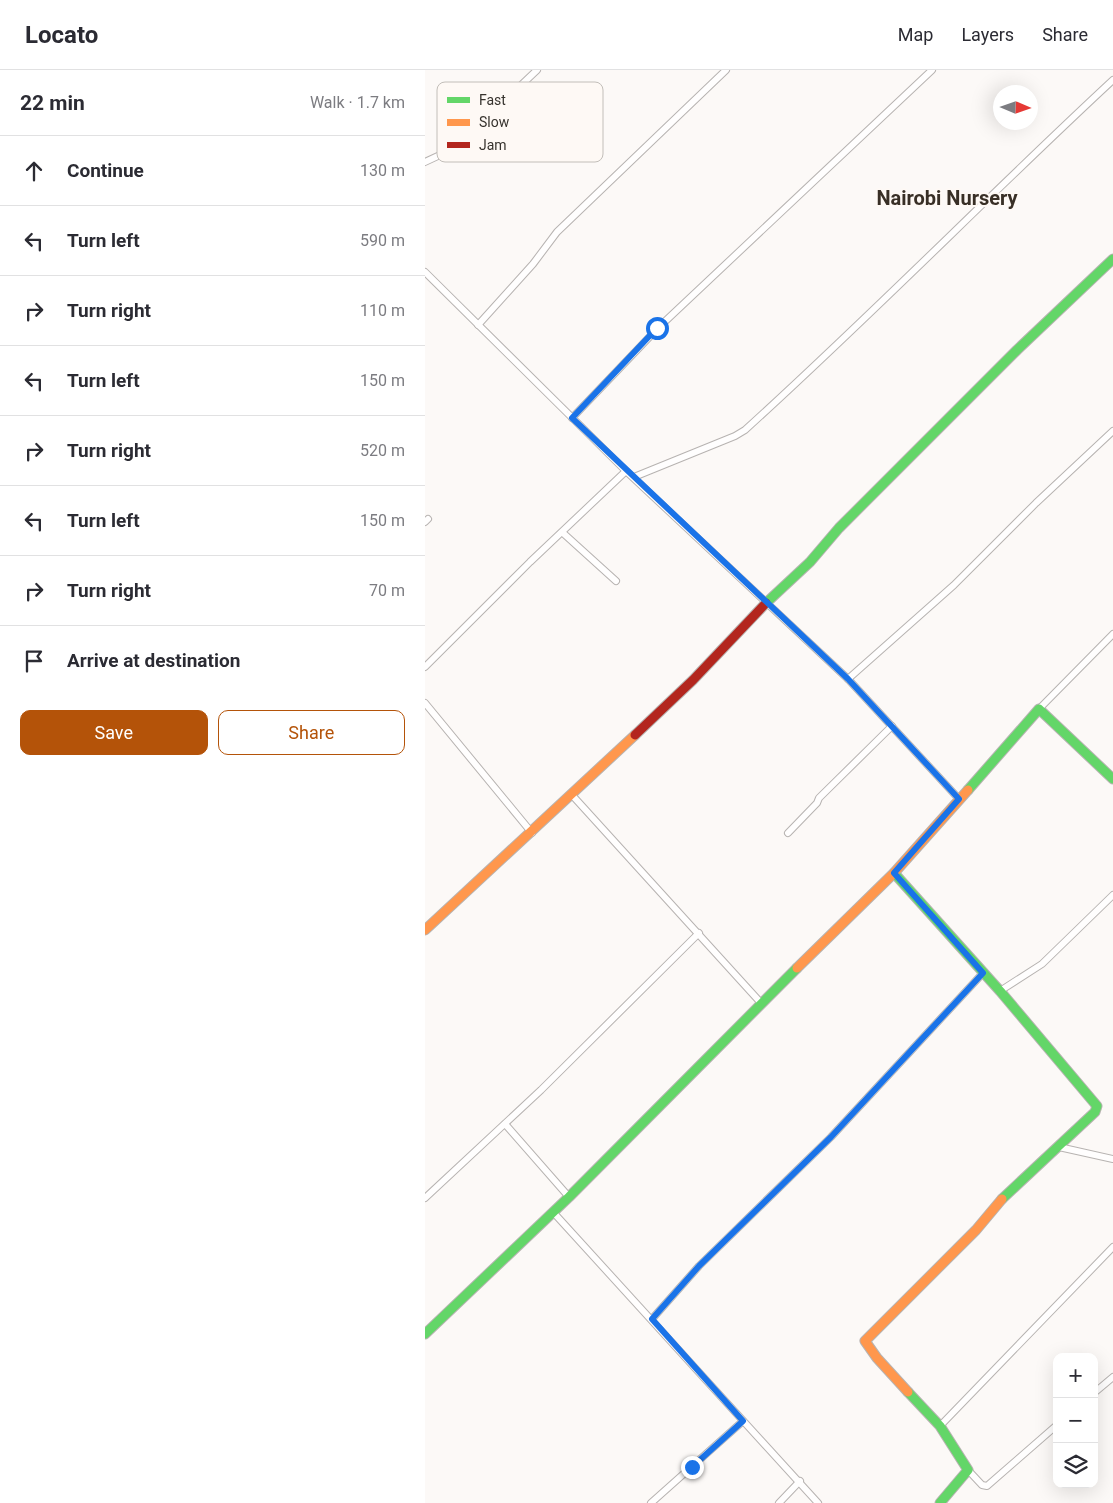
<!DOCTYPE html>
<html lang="en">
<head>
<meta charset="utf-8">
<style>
  body { margin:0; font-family:Roboto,sans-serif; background:#f7f7f7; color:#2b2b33 }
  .controls { position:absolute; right:15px; bottom:15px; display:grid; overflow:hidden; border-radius:10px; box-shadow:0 5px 20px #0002 }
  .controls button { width:45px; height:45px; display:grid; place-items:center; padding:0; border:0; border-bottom:1px solid #e1e1e2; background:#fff; color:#2b2b33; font:25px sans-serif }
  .compass { position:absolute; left:568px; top:15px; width:45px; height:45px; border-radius:50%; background:#fff; box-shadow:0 5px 20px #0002; rotate:92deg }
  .stop { position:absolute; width:15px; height:15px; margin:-11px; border:4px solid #1a73e8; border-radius:50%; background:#fff }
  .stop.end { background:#1a73e8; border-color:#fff; box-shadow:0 1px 5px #0008 }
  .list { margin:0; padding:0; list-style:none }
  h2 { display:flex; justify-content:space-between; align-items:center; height:65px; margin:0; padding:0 20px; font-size:21px }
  h2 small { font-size:16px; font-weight:400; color:#7c7c81 }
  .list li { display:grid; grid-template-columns:32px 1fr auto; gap:15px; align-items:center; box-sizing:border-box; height:70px; padding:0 20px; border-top:1px solid #e1e1e2 }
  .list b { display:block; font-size:19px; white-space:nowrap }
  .list em { font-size:16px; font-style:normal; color:#7c7c81 }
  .actions { display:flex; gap:10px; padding:15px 20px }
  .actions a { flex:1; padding:11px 0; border:1px solid #b45309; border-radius:10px; text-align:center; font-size:18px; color:#b45309 }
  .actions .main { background:#b45309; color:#fff }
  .icon { flex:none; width:28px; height:28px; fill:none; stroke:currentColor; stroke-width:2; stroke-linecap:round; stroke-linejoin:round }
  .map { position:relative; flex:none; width:688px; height:1433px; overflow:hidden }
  header { display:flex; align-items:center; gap:30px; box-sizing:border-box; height:70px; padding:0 25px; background:#fff; border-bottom:1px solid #e1e1e2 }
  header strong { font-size:24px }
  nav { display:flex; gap:28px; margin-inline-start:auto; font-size:18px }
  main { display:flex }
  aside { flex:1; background:#fff }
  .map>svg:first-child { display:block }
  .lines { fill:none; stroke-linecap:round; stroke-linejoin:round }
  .street-casing { stroke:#b7b3b1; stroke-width:8 }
  .fast-casing { stroke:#b7b3b1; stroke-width:11 }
  .slow-casing { stroke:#b7b3b1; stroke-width:11 }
  .jam-casing { stroke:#b7b3b1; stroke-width:11 }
  .street { stroke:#fffefe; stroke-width:6 }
  .fast { stroke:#63d668; stroke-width:9 }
  .slow { stroke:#ff974d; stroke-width:9 }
  .jam { stroke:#b3261e; stroke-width:9 }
  .route { stroke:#1a73e8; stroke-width:6 }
  .labels { text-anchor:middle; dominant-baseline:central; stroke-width:4; stroke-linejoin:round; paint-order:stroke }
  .quarter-label { font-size:20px; font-weight:bold; fill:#382f26; stroke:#fef9f5 }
  .key { fill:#fef9f5; stroke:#c2beb9; stroke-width:1 }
  .key-label { font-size:14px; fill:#37332e }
</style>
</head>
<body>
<header>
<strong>Locato</strong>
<nav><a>Map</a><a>Layers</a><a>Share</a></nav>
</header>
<main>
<aside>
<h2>22 min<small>Walk · 1.7 km</small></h2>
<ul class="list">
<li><svg class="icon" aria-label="ahead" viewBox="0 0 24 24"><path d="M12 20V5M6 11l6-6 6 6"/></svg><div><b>Continue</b></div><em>130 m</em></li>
<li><svg class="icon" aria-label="left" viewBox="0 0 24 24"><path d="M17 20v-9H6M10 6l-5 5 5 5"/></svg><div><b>Turn left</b></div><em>590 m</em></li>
<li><svg class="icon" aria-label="right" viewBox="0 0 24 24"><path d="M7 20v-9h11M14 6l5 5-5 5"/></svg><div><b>Turn right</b></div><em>110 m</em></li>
<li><svg class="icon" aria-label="left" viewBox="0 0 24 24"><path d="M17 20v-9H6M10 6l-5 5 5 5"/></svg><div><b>Turn left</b></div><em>150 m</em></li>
<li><svg class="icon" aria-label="right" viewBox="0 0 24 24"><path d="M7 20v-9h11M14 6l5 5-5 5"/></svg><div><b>Turn right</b></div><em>520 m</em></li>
<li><svg class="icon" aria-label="left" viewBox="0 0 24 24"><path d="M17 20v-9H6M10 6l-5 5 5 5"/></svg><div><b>Turn left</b></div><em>150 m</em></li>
<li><svg class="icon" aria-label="right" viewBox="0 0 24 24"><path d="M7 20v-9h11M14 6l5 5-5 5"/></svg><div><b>Turn right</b></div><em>70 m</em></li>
<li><svg class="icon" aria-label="arrive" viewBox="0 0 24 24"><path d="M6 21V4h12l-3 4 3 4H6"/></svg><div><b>Arrive at destination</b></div></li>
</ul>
<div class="actions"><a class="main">Save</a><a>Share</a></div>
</aside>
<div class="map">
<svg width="688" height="1433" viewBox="0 0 688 1433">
  <rect width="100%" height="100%" fill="#fcf9f7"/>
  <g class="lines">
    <!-- street casing -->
    <g class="street-casing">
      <g id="street">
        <path d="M0 92 30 78 112 0"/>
        <path d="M0 202 201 401 423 609 534 729"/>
        <path d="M53 255 108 194 132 162 301 0"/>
        <path d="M147 348 233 258 507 0"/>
        <path d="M209 407 310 366 320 360C446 246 564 125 688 10"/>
        <path d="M0 452 3 449"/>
        <path d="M138 463 191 511"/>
        <path d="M0 597 105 492 201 401"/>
        <path d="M423 609 529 515 611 433 688 361"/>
        <path d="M0 633 107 763"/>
        <path d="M614 639 688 564"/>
        <path d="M147 725 336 933"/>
        <path d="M363 763 392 733 394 728 467 656"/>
        <path d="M575 921 617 894 688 825"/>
        <path d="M80 1054 144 1127"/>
        <path d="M634 1077 688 1089"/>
        <path d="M0 1128 116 1020 274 863"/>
        <path d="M128 1142 393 1433"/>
        <path d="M227 1249 274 1196 406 1067 558 903"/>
        <path d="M669 1323 688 1307"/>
        <path d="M515 1356 688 1177"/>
        <path d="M543 1400 557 1415 562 1416 632 1355"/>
        <path d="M226 1433 318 1351"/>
        <path d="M354 1433 375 1411"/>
      </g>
    </g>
    <!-- fast casing -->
    <g class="fast-casing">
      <g id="fast">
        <path d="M341 533 385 492 414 458 592 280 688 189"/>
        <path d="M543 720 614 639 688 709"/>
        <path d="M469 803 575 921 672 1036 670 1042 577 1129"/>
        <path d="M0 1264 144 1127 372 898"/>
        <path d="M483 1322 515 1356 543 1400 515 1433"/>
      </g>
    </g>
    <!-- slow casing -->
    <g class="slow-casing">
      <g id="slow">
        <path d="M0 860 210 665"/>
        <path d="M372 898 469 803 543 720"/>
        <path d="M483 1322 452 1288 440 1271 551 1160 577 1129"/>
      </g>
    </g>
    <!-- jam casing -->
    <g class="jam-casing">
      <path id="jam" d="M210 665 268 610 341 533"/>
    </g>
    <!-- street -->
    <use href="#street" class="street"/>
    <!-- fast -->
    <use href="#fast" class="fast"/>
    <!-- slow -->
    <use href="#slow" class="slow"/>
    <!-- jam -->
    <use href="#jam" class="jam"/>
  </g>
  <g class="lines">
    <!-- route -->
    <path class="route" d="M232 258 147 348 423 609 534 729 469 803 558 903 406 1067 274 1196 227 1249 318 1351 267 1397"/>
  </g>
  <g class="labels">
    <!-- quarter labels -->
    <g class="quarter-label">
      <text x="522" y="128">Nairobi Nursery</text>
    </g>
  </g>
  <!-- legend -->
  <rect x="12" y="12" width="166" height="80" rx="8" class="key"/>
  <rect x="22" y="27" width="23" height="6" fill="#63d668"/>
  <rect x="22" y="49" width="23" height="7" fill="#ff974d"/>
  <rect x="22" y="72" width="23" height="6" fill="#b3261e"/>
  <g class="key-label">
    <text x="54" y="35">Fast</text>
    <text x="54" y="57">Slow</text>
    <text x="54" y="80">Jam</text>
  </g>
</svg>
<div class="controls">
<button>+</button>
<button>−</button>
<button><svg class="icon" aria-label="layers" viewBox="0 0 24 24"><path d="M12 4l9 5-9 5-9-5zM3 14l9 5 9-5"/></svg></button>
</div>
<svg class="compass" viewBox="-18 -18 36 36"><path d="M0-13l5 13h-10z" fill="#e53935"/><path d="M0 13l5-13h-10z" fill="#7c7c81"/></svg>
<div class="stop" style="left:232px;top:258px"></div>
<div class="stop end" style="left:267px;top:1397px"></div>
</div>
</main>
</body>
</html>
